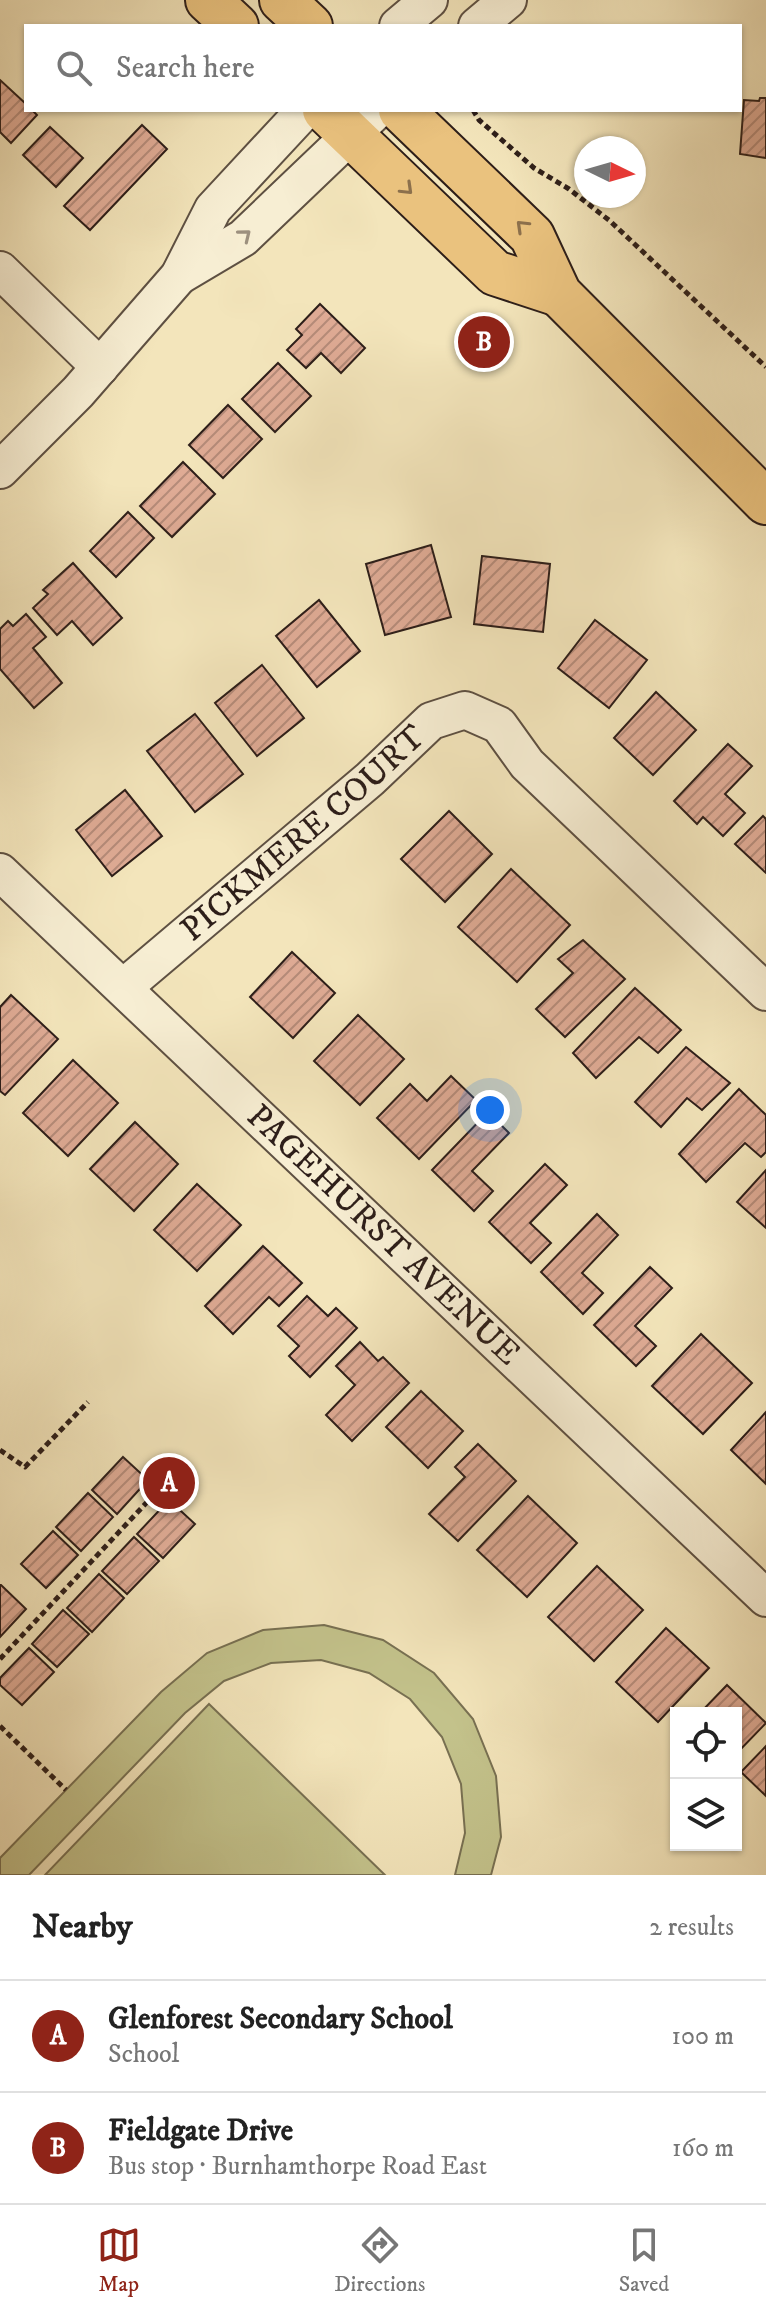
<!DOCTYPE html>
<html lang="en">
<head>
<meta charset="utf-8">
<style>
  body { margin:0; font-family:"IM FELL DW Pica",serif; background:#f2f2f2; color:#222 }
  .controls { position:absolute; right:24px; bottom:24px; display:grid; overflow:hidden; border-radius:0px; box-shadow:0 2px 6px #0004 }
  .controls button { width:72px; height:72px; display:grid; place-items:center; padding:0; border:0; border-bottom:2px solid #e0e0e0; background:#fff; color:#222; font:40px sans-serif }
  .compass { position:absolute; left:574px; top:136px; width:72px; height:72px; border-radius:50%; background:#fff; box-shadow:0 2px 6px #0004; rotate:95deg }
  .you { position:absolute; left:490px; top:1110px; width:28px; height:28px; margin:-20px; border:6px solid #fff; border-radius:50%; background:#1a73e8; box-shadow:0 0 0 12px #1a73e833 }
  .badge { display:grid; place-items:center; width:52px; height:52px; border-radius:50%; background:#8f2418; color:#fff; font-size:26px; font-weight:700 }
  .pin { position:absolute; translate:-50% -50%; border:4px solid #fff; box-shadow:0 2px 8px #0006 }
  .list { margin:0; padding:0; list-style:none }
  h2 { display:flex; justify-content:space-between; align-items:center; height:104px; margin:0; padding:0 32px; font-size:34px }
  h2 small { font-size:26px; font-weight:400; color:#767676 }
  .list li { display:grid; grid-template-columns:52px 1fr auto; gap:24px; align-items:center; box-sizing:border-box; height:112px; padding:0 32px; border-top:2px solid #e0e0e0 }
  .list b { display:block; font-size:30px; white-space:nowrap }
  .list p { margin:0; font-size:26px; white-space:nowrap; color:#767676 }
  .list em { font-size:26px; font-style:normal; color:#767676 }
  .icon { flex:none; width:44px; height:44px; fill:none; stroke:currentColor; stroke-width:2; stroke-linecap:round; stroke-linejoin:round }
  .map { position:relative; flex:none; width:766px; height:1875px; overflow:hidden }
  .search { position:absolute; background:#fff; box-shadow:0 2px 6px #0004; left:24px; right:24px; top:24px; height:88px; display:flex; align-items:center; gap:20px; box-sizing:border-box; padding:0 28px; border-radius:0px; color:#767676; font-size:30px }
  .sheet { height:328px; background:#fff }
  nav { display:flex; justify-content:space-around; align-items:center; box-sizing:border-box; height:112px; border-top:2px solid #e0e0e0; background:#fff; font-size:22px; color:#767676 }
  nav a { display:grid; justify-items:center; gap:4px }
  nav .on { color:#8f2418 }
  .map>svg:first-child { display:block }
  .pitch { fill:#c3c28b; stroke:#787052; stroke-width:2 }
  .building { fill:url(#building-hatch); stroke:#2d1e19; stroke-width:2 }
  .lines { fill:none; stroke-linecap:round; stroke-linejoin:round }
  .minor-casing { stroke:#5e5042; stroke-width:40 }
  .major-casing { stroke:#2d1e19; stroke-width:48 }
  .path { stroke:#2d1e19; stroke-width:5; stroke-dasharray:6 4; stroke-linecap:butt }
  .minor { stroke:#f7eed3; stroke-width:36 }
  .major { stroke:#eac27e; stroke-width:44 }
  .oneway { stroke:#8c704c }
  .oneway2 { stroke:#9c907f }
  .labels { text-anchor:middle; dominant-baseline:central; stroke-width:6; stroke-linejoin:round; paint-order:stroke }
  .street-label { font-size:34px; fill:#2d1e19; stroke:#f7eed3 }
</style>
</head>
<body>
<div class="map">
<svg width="766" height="1875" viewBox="0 0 766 1875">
  <defs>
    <pattern id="building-hatch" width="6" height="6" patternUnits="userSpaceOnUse" patternTransform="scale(2)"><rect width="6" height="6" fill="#dfab95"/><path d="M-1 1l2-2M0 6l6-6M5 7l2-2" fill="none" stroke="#b58b79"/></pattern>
  </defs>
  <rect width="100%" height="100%" fill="#f3e5bb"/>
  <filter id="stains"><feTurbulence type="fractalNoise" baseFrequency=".0025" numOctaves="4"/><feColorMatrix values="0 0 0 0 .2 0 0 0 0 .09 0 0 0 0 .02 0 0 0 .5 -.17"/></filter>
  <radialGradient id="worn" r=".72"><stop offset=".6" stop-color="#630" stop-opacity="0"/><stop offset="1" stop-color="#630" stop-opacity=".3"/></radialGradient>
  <!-- pitch -->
  <g class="pitch">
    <path d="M324 1625 383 1640 434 1673 473 1719 496 1776 501 1837 491 1875H455L465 1833 461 1784 442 1737 410 1699 369 1673 321 1660 271 1663 224 1681 185 1713 29 1875H0V1858L161 1692 207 1653 263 1630Z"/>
    <path d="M209 1704 385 1875H45Z"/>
  </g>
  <!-- building -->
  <g class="building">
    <path d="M0 80 26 104V110H32L37 115 11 143 0 132Z"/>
    <path d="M760 98H766V158L740 154 744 100 759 101Z"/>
    <path d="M142 125 167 149 90 230 64 206Z"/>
    <path d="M50 127 83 158 56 187 23 155Z"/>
    <path d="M320 304 365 348 341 373 321 353 306 368 287 350 302 335 296 329Z"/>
    <path d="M278 363 311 396 275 432 242 399Z"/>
    <path d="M228 405 262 439 223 478 189 445Z"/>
    <path d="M183 462 215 494 172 537 140 506Z"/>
    <path d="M128 512 154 538 116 577 90 551Z"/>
    <path d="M431 545 451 617 385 635 366 564Z"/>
    <path d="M482 556 550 564 543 632 474 624Z"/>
    <path d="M73 563 122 618 93 645 72 621 57 635 33 608 48 594 43 590Z"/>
    <path d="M319 600 360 651 317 687 276 636Z"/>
    <path d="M26 614 46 637 33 648 62 683 34 708 0 669V629L8 621 13 626Z"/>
    <path d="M595 620 647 660 609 708 558 668Z"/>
    <path d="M262 665 304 718 257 756 215 703Z"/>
    <path d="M656 692 696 730 653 775 614 738Z"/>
    <path d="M195 714 243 774 195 812 147 751Z"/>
    <path d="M728 744 752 766 725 794 745 813 723 836 703 817 697 824 674 801Z"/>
    <path d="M125 790 162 836 112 876 76 830Z"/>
    <path d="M449 811 492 854 445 902 401 859Z"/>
    <path d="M763 816 766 819V873L735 844Z"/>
    <path d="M511 869 570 925 517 982 458 927Z"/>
    <path d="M583 940 625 979 565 1037 536 1009 573 973 558 959Z"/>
    <path d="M292 952 335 993 293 1038 250 997Z"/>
    <path d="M635 988 681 1030 658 1053 639 1037 596 1078 573 1053Z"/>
    <path d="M11 995 58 1039 5 1095 0 1091V1007Z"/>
    <path d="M358 1015 404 1059 360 1105 314 1061Z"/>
    <path d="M686 1047 730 1083 702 1110 687 1098 661 1127 635 1102Z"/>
    <path d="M73 1060 118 1103 68 1156 23 1113Z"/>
    <path d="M451 1076 476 1100 419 1159 377 1118 410 1084 427 1101Z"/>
    <path d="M739 1089 766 1115V1152L761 1157 745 1143 706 1182 679 1154Z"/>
    <path d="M488 1112 509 1133 472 1171 493 1191 474 1211 432 1170Z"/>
    <path d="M135 1122 178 1164 134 1211 90 1169Z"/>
    <path d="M545 1164 567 1185 530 1223 551 1243 531 1263 489 1222Z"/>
    <path d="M766 1170V1228L737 1202Z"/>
    <path d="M197 1184 241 1225 197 1271 154 1230Z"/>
    <path d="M597 1214 618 1235 582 1273 603 1293 583 1314 541 1272Z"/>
    <path d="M263 1246 302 1283 279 1306 269 1297 233 1334 205 1306Z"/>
    <path d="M650 1267 672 1288 635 1326 656 1346 636 1366 594 1325Z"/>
    <path d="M307 1296 328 1316 336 1308 357 1328 310 1377 289 1356 299 1346 278 1326Z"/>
    <path d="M701 1334 752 1383 703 1434 652 1386Z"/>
    <path d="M360 1342 378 1361 383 1357 409 1383 352 1441 326 1415 355 1385 336 1366Z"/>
    <path d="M421 1391 463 1431 428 1468 386 1427Z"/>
    <path d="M766 1412V1484L731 1450Z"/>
    <path d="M478 1444 516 1481 458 1541 429 1514 465 1477 455 1467Z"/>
    <path d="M123 1457 148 1480 117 1514 92 1490Z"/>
    <path d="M88 1493 113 1517 81 1551 56 1527Z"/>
    <path d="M528 1496 577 1543 527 1597 477 1550Z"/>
    <path d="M169 1500 195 1524 163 1558 137 1534Z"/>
    <path d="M53 1531 78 1555 46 1588 21 1564Z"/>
    <path d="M134 1537 159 1561 127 1594 102 1571Z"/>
    <path d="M597 1566 643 1610 594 1661 548 1617Z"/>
    <path d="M99 1574 124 1598 92 1632 67 1608Z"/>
    <path d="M1 1585 26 1609 0 1637V1585Z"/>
    <path d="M63 1610 89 1634 57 1667 32 1644Z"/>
    <path d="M666 1628 709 1668 658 1722 616 1682Z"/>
    <path d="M29 1648 54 1672 22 1705 0 1685V1678Z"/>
    <path d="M727 1685 766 1723 736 1754V1713H700Z"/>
    <path d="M766 1746V1796L741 1772Z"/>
  </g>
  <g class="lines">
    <!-- minor casing -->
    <g class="minor-casing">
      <g id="minor">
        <path d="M398 26 429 0"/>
        <path d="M477 26 508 0"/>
        <path d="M0 270 100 367"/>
        <path d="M179 276 243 238 377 110"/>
        <path d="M0 470 78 392 179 276 213 209 305 110"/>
        <path id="s1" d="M0 872 766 1598"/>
        <path id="s2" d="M124 987 370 779 431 721 465 710 499 725 527 764 766 992"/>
      </g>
    </g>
    <!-- major casing -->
    <g class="major-casing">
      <g id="major">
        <path d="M208 0 236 26"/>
        <path d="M282 0 310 26"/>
        <path d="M325 110 495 273 559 294"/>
        <path d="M401 110 532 236 559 294 766 502"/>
      </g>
    </g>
    <!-- path -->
    <g class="path">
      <path d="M473 110 479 120 534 168 569 189 610 221 766 367"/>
      <path d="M0 1450 25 1467 88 1402"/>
      <path d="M0 1659 164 1484"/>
      <path d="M0 1726 66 1790"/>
    </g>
    <!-- minor -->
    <use href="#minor" class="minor"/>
    <!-- major -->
    <use href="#major" class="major"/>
  </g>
  <!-- one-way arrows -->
  <defs><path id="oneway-chevron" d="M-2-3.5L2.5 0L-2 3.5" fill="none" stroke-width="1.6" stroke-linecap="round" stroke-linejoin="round" transform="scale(2)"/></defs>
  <g class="oneway">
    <use href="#oneway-chevron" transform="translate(407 189) rotate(44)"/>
    <use href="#oneway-chevron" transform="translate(522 226) rotate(-136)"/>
  </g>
  <use class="oneway2" href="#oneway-chevron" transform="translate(245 235) rotate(-39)"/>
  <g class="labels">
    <!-- street labels -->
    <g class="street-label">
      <text stroke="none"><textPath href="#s2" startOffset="236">PICKMERE COURT</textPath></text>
      <text stroke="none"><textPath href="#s1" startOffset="528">PAGEHURST AVENUE</textPath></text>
    </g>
  </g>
  <rect width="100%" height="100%" filter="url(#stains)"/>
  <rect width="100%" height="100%" fill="url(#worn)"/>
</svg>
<div class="controls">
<button><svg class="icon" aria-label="locate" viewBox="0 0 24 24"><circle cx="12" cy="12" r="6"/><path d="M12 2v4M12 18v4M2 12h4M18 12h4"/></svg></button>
<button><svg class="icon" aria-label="layers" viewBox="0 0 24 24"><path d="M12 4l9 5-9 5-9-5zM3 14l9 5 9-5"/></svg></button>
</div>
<svg class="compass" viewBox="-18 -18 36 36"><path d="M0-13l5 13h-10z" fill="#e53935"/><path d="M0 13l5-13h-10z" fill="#767676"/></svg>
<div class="you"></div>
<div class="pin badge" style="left:169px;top:1483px">A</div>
<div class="pin badge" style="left:484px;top:342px">B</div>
<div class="search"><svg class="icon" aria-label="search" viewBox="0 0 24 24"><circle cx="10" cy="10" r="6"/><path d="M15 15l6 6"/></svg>Search here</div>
</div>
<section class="sheet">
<h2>Nearby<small>2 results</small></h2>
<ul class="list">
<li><span class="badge">A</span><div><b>Glenforest Secondary School</b><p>School</p></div><em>100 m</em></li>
<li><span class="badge">B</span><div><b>Fieldgate Drive</b><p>Bus stop · Burnhamthorpe Road East</p></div><em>160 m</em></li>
</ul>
</section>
<nav>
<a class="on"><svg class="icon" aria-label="map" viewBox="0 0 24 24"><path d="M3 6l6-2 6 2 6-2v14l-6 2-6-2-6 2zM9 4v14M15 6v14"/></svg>Map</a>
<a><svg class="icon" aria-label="directions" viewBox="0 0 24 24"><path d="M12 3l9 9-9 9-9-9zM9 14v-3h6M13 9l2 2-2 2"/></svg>Directions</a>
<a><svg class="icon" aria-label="saved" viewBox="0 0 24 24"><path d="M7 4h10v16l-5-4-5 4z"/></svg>Saved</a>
</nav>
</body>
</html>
